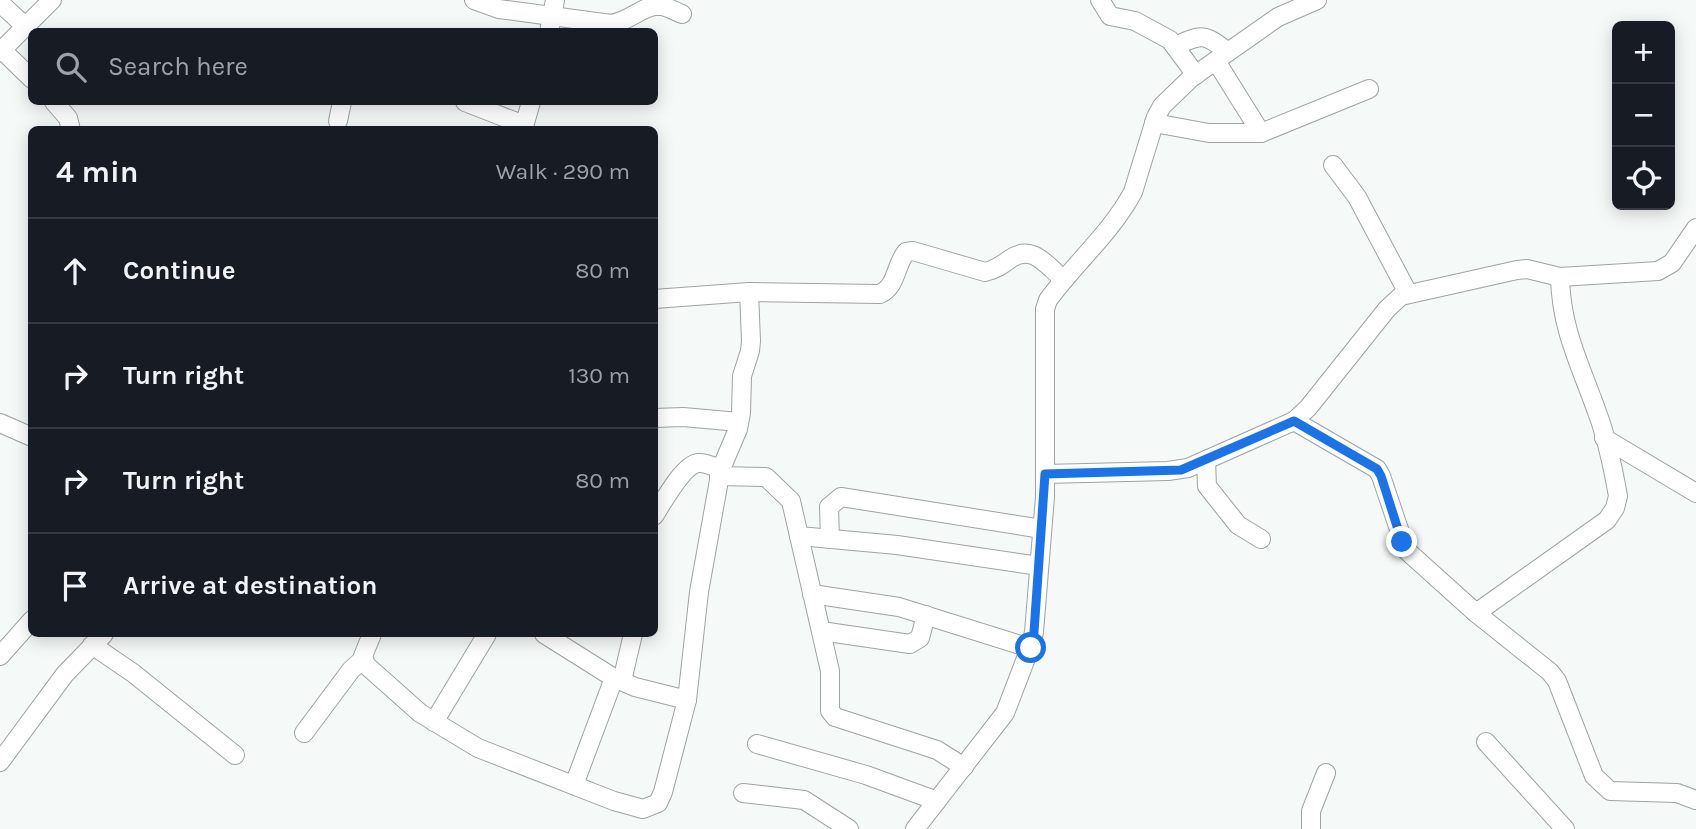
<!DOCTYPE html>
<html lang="en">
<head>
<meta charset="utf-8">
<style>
  body { margin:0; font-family:Karla,sans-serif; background:#20242c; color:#f1f3f6 }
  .controls { position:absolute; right:21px; top:21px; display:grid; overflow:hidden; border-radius:10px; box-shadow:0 4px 18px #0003 }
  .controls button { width:63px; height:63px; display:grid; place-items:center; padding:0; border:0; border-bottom:2px solid #363941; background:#171b24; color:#f1f3f6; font:35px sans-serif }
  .stop { position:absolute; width:21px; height:21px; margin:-16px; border:5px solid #1a73e8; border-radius:50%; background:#fff }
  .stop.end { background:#1a73e8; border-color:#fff; box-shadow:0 2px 7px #0008 }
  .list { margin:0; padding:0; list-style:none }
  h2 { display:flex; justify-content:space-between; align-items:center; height:91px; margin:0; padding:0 28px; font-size:30px }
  h2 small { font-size:23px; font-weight:400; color:#9ea1a6 }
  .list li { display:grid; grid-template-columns:46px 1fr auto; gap:21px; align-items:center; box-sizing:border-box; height:105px; padding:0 28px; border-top:2px solid #363941 }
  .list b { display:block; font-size:26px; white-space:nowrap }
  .list em { font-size:23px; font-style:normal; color:#9ea1a6 }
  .icon { flex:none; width:38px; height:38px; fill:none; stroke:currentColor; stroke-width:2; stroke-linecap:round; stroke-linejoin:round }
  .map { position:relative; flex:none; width:1696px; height:829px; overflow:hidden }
  .search { position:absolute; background:#171b24; box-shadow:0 4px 18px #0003; left:28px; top:28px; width:630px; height:77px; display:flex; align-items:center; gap:18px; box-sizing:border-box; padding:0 24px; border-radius:10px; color:#9ea1a6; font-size:26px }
  .panel { position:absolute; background:#171b24; box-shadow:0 4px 18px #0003; left:28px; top:126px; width:630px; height:511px; border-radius:10px }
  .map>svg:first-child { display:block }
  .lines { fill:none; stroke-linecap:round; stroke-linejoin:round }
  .minor-casing { stroke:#9fa3a2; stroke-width:20 }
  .minor { stroke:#fff; stroke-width:18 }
  .route { stroke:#1a73e8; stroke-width:9 }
</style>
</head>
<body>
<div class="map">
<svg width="1696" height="829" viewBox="0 0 1696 829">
  <rect width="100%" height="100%" fill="#f5f9f8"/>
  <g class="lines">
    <!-- minor casing -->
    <g class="minor-casing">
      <g id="minor">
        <path d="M474 0 499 9 611 24C631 21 644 4 660 6 667 6 676 12 682 14"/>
        <path d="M1100 0 1110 16 1135 21 1170 40 1196 75"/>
        <path d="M0 3 25 26"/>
        <path d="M549 32 555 0"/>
        <path d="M1175 46C1202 34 1204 33 1228 52"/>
        <path d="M2 50 32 79"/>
        <path d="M0 52 52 0"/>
        <path d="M1216 61 1261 133"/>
        <path d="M54 102 68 118 71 130"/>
        <path d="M465 102 524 125"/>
        <path d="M338 121 342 102"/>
        <path d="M1154 123 1209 133H1261L1369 89"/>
        <path d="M523 130 531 102"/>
        <path d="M1333 165 1357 197 1408 293"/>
        <path d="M654 299 749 292 880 294C897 286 895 266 906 252L913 251 985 272C995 270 1002 265 1010 259 1033 243 1047 266 1064 280"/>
        <path d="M654 418 683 417 739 422"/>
        <path d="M1294 421 1377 469 1381 476 1406 550 1476 613 1550 672 1557 681 1594 776 1610 791 1677 793 1696 800"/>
        <path d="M0 423 32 437"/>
        <path d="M1604 438 1696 493"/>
        <path d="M1206 460 1207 486 1238 525 1261 539"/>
        <path d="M1045 474 1168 471 1188 468 1294 421 1308 408 1387 309 1401 296 1517 270 1527 269 1560 277 1658 271 1672 263 1696 228"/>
        <path d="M719 476 766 477 791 501 830 671V711L835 717 937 750 964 767"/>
        <path d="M654 516C663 502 683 465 698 463 705 462 714 467 721 469"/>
        <path d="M799 536 897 545 1039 566"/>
        <path d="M830 539 829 507 841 497 1042 529"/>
        <path d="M812 594 899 607 1030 648"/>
        <path d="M1476 613 1607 520 1615 508 1618 496C1613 468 1607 438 1597 412 1580 364 1561 329 1560 277"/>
        <path d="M821 631 910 644 920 638 926 615"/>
        <path d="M372 634 363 656 366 665 420 713 478 748 614 801 643 809 658 803 663 792 687 700 699 592 721 469 738 429 741 413 742 376 750 351 751 341 749 292"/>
        <path d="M544 634 614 678 635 687 687 700"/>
        <path d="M92 645 133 673 235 755"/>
        <path d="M0 656 32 620"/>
        <path d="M622 681 633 634"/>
        <path d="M434 722 487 634"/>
        <path d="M304 733 351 670 363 659"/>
        <path d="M1486 742 1565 829"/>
        <path d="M757 744 866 775 937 801"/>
        <path d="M0 762 65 674 104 634"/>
        <path d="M574 785 614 678"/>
        <path d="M743 793 804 800 849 829"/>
        <path d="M915 829 1005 713 1030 648 1034 632 1045 497V309L1048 300C1075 263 1111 233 1133 192L1156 117 1162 106 1191 78 1278 17 1317 0"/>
        <path d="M1311 829V811L1326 773"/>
      </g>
    </g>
    <!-- minor -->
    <use href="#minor" class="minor"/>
  </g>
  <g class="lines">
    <!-- route -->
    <path class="route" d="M1031 648 1034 632 1045 474 1181 470 1294 421 1377 469 1381 476 1402 542"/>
  </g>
</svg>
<div class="controls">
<button>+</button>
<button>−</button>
<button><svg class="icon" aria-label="locate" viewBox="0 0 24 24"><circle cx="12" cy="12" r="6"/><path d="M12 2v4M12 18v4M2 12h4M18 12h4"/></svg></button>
</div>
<div class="stop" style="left:1031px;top:648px"></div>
<div class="stop end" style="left:1402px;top:542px"></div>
<div class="search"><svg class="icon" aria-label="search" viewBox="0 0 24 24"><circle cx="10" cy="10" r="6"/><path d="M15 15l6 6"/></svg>Search here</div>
<section class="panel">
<h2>4 min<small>Walk · 290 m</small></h2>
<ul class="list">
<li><svg class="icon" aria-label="ahead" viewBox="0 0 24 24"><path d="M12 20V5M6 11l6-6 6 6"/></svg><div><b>Continue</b></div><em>80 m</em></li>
<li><svg class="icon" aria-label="right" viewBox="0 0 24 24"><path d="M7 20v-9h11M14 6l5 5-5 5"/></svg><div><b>Turn right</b></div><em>130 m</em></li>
<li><svg class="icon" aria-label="right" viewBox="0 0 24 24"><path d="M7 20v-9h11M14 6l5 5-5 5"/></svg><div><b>Turn right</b></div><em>80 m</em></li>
<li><svg class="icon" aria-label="arrive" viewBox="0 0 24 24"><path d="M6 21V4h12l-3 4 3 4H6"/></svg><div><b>Arrive at destination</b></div></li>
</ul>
</section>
</div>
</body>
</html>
